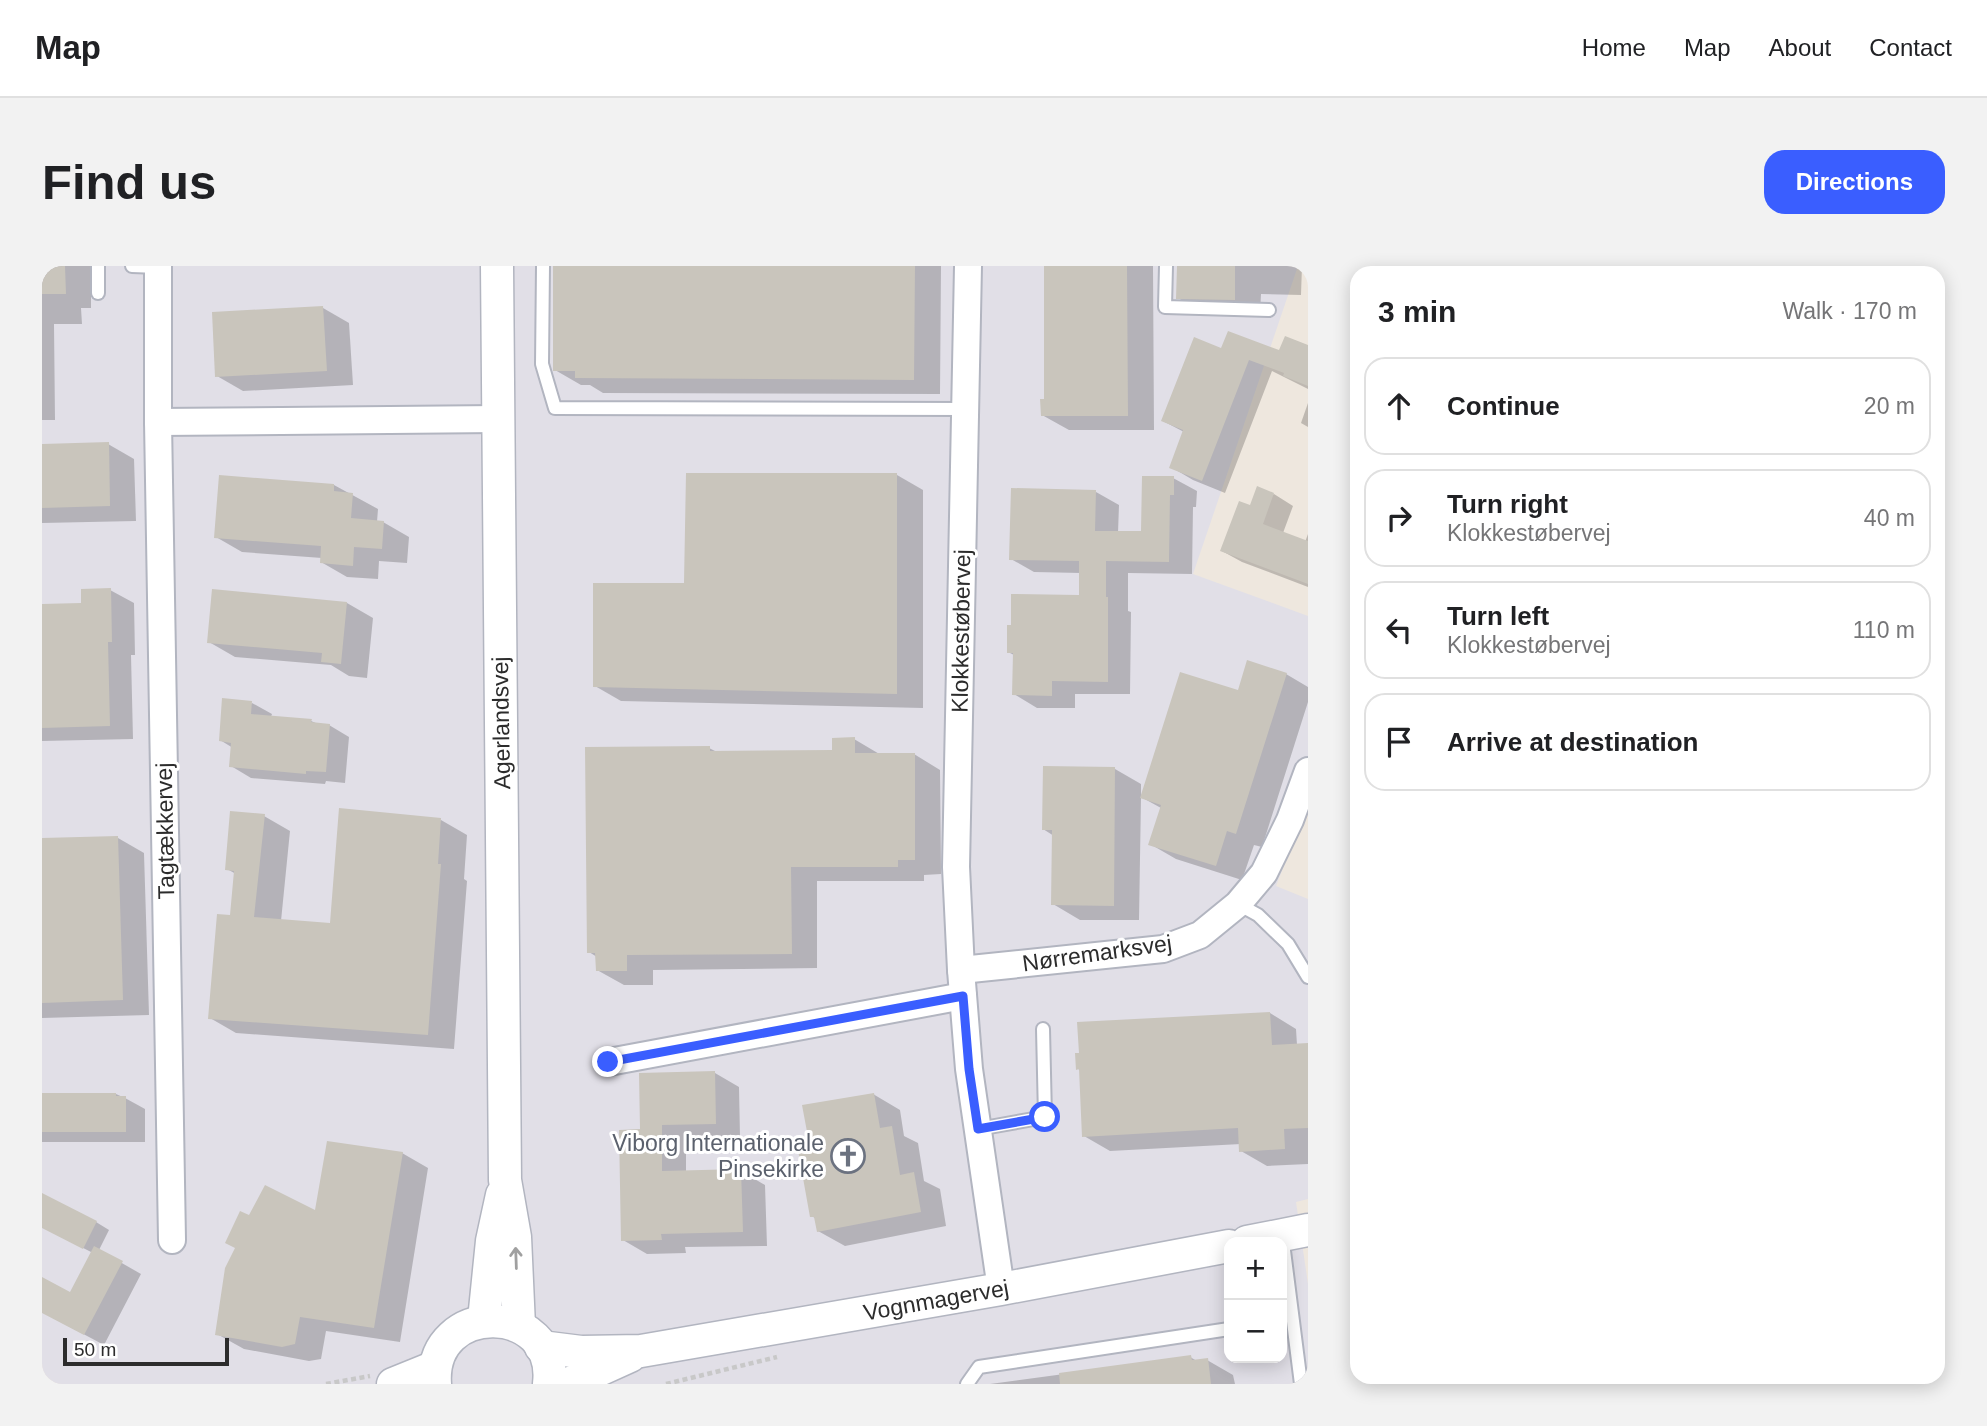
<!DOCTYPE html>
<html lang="en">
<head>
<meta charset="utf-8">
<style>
  body { margin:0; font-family:Arial,sans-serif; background:#f2f2f2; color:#202124 }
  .controls { position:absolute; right:21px; bottom:21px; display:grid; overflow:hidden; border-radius:14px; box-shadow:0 4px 18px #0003 }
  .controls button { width:63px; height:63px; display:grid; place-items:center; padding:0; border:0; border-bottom:2px solid #e0e0e0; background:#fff; color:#202124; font:35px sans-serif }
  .scale { position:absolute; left:21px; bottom:18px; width:166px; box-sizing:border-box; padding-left:7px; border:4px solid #2c2c2c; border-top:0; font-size:19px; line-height:24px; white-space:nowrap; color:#2c2c2c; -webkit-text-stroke:5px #fff; paint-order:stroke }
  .stop { position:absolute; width:21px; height:21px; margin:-16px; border:5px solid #3a5eff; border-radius:50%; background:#fff }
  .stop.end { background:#3a5eff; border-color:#fff; box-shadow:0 2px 7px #0008 }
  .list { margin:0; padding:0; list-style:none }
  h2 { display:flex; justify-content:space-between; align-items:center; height:91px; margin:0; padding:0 28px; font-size:30px }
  h2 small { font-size:23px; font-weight:400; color:#757577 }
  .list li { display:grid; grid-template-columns:46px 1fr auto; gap:21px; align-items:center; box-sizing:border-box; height:98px; margin:0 14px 14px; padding:0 14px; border:2px solid #e0e0e0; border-radius:21px }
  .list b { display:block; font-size:26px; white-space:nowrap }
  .list p { margin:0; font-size:23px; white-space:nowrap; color:#757577 }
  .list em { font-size:23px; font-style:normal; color:#757577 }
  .icon { flex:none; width:38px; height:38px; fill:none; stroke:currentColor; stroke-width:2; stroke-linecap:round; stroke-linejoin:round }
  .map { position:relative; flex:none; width:1266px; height:1118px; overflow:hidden; border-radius:21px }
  header { display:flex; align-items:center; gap:42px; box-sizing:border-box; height:98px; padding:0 35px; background:#fff; border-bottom:2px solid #e0e0e0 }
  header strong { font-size:33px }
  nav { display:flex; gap:38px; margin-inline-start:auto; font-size:24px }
  .intro { display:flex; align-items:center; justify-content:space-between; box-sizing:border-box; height:168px; padding:0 42px }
  h1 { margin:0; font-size:49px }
  .button { padding:18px 32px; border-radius:21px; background:#3a5eff; color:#fff; font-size:24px; font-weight:700 }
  main { display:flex; gap:42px; padding:0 42px }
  aside { flex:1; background:#fff; border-radius:21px; box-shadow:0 4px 18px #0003 }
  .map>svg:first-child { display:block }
  .industrial { fill:#e1dfe7; fill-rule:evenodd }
  .shadow { fill:#0003 }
  .building { fill:#c9c5bc }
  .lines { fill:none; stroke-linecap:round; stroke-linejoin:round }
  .service-casing { stroke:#b2b5c0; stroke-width:16 }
  .minor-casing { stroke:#b2b5c0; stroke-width:30 }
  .tertiary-casing { stroke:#b2b5c0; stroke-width:35 }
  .path { stroke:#c8c8c8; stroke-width:4.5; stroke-dasharray:5 3.5; stroke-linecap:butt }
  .service { stroke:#fff; stroke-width:12 }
  .minor { stroke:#fff; stroke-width:26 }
  .tertiary { stroke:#fff; stroke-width:32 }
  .oneway { stroke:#a0a0a0 }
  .route { stroke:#3a5eff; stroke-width:9 }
  .labels { text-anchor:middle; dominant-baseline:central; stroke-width:6; stroke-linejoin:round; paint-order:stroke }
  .street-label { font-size:23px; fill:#2c2c2c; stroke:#fff }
  .worship-label { font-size:23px; fill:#5b616d; stroke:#fff; text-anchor:end }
</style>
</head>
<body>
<header>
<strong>Map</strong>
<nav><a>Home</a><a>Map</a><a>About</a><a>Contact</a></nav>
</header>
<div class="intro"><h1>Find us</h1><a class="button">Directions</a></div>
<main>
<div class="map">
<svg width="1266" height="1118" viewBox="0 0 1266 1118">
  <rect width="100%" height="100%" fill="#eee7de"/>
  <!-- industrial -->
  <path class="industrial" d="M0 0H1256L1151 308 1266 350V538L1234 620 1266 633V933L1254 936 1266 1018V1118H0ZM1187 976H1240V1092H1187Z"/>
  <!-- shadow -->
  <g class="shadow">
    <path d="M0 0H49V42H39L40 58H12L13 154H0Z"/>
    <path d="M513 0H899L898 128 561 127 548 119H539L513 104Z"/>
    <path d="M1003 0H1111L1112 164H1027L1000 149 1004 135Z"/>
    <path d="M1137 0H1260L1259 29 1219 28 1218 48 1162 47 1136 32Z"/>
    <path d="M281 42 307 57 311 119 201 125 175 110Z"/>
    <path d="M1266 81V123L1230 105 1183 227 1151 214 1129 201 1142 166 1121 155 1180 84 1238 87Z"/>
    <path d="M1266 137V161L1259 157Z"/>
    <path d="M66 178 92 193 94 255 0 257V179Z"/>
    <path d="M855 209 881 224V442L579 435 553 420 644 319Z"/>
    <path d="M1131 212 1155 225 1154 241H1151L1150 308 1086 307V345L1089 346 1088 428H1033V442H995L972 428V389L966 386 1038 330 1039 307 992 306 969 293 1054 226 1077 239 1076 267H1100Z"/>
    <path d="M292 219 336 243 335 256H341L367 271 365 297 337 295 336 313 305 311 279 296 280 292 200 286 174 271Z"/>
    <path d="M1232 228 1251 240 1241 267 1263 276 1266 268V321L1200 296 1180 285 1209 241Z"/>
    <path d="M68 324 92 337 93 389H89L91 473 0 475V339L41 338Z"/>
    <path d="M305 337 331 352 325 412 307 410 289 399 193 391 167 376Z"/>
    <path d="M1244 408 1266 421V436L1220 581 1212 579 1200 614 1134 593 1108 578 1119 542 1099 531 1097 654H1038L1011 638 1012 570 1001 563 1073 503 1099 518V530L1197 426Z"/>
    <path d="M210 437 230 448 229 451 269 455 276 458 287 459 307 471 303 517 284 515 283 518 209 512 189 500 191 482 178 474Z"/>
    <path d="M812 473 839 489 872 488 898 504 899 608 882 609V615H775V702L611 704V719H582L555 704V691L547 686 667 482 675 486 792 485Z"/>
    <path d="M222 550 248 565 239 655 289 659 399 554 425 569 422 613 425 615 412 783 194 767 168 752 190 651 194 608 185 603Z"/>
    <path d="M76 572 102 587 107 749 0 752V574Z"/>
    <path d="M1228 747 1254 763 1255 779H1266V898L1225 900 1199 885V878L1068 885 1042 870 1038 804 1036 803Z"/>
    <path d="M673 807 697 821 698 871 644 872V906L699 905 723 919 725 980 643 981 644 987 605 988 581 974 600 865Z"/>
    <path d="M0 828H74L83 832 103 843V876H0Z"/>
    <path d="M831 828 858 844 862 870 876 877 882 915 898 923 904 960 803 980 776 965 774 953 770 950 768 873Z"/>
    <path d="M360 887 386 902 358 1076 284 1065 279 1093 267 1095 202 1083 175 1068 208 951 274 946Z"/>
    <path d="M0 939 54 956 67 964 57 984 99 1008 62 1079 0 1046V1013L29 1028 51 987 0 961Z"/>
    <path d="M1148 1091 1155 1095 1165 1094 1191 1109 1193 1118H948Z"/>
  </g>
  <!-- building -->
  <g class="building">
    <path d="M0 0H23L24 28H0Z"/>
    <path d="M511 0H873L872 114 533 112V105H511Z"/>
    <path d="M1002 0H1085L1086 150H999L998 133H1002Z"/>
    <path d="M1135 0H1193V34L1134 33Z"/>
    <path d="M281 40 285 105 173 111 170 46Z"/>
    <path d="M1186 65 1237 84 1243 70 1266 79V120L1241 110 1242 107 1207 94 1160 215 1127 202 1141 164 1119 155 1152 71 1179 82Z"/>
    <path d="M67 176 68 240 0 242V178Z"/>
    <path d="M644 207H855V428L551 421V317H642Z"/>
    <path d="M177 209 292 218V225L311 227 309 252 342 255 340 283 312 281 311 300 278 297 279 280 172 272Z"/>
    <path d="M1100 210H1132V229H1128L1127 296 1064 295V331H1066V416L1010 415V430L970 429 971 387H965V359H969V328L1037 329V295L967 294 969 222 1054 224 1053 265H1099Z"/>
    <path d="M1215 220 1232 227 1221 258 1266 275V318L1178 285 1197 235 1208 239Z"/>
    <path d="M69 322 70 376H66L68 460 0 462V338L39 337V323Z"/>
    <path d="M170 323 305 336 299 398 279 396 280 387 165 377Z"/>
    <path d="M1205 394 1245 407 1194 568 1185 565 1174 600 1106 579 1119 539 1098 532 1138 406 1196 424Z"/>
    <path d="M180 432 210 435 209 448 270 453 269 456 288 458 284 506 264 505V508L187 501 189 477 177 475Z"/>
    <path d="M813 471V487H873V594H856V601H749L750 688 585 689V705H554L553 687H545L543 481 668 480V485L790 484V472Z"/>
    <path d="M1001 500 1073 501 1072 640 1009 639 1010 564H1000Z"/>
    <path d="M297 542 399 552 396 598H399L386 769 166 753 175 648 188 649 192 605 183 604 188 545 223 548 212 651 288 657Z"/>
    <path d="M76 570 81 734 0 737V572Z"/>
    <path d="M1228 746 1230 779 1266 777V862L1242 863 1243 883 1197 886 1196 862 1040 871 1037 803 1034 804 1033 787H1037L1035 756Z"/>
    <path d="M673 805 674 858 620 859V905L699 903 701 966 619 968 620 974 579 975 577 864 598 863 597 807Z"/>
    <path d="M0 827H74V830H84V866H0Z"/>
    <path d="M832 827 838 862 850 860 858 909 872 906 879 946 775 966 772 951H768L754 873 766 871 760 839Z"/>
    <path d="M285 875 361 886 332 1062 258 1051 253 1078 240 1081 173 1069 183 1002 193 982 183 977 198 945 207 949 223 919 273 944Z"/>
    <path d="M0 927 55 955 41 983 0 962Z"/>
    <path d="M52 980 81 995 42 1069 0 1047V1011L28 1026Z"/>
    <path d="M1149 1089 1150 1094 1166 1092 1169 1118H1018L1017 1107Z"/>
  </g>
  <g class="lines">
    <!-- service casing -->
    <g class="service-casing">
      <g id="service">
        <path d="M56 0V27"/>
        <path d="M90 0 116 1"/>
        <path d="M501 0 500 98 513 142 925 143"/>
        <path d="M1124 0 1123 41 1227 44"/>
        <path d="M1196 638 1216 649 1246 678 1266 711"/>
        <path d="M936 863 1003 851 1001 763"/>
        <path d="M1240 969 1259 1118"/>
        <path d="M925 1118 937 1101 1187 1063"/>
      </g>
    </g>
    <!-- minor casing -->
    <g class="minor-casing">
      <g id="minor">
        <path d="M116 0V156L130 974"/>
        <path d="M926 0 914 601 919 704 927 803 959 1023"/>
        <path d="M116 156 456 153"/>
        <path d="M919 704 1121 683 1158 669 1196 638 1222 607 1248 554 1266 505"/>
        <path d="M567 796 921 730"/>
      </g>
    </g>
    <!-- tertiary casing -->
    <g class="tertiary-casing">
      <g id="tertiary">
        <path d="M455 0 463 914 473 971 477 1060"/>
        <path d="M1205 976 1266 964"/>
        <path d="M442 1054 450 975 460 929"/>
        <path d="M499 1081 539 1086 599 1085 959 1023 1187 980"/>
        <path d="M351 1118 393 1101"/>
        <path d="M393 1118C387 1033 517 1036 507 1118"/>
        <path d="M526 1118 588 1090"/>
      </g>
    </g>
    <!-- path -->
    <g class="path">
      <path d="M284 1118 328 1110"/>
      <path d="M624 1118 735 1091"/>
    </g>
    <!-- service -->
    <use href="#service" class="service"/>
    <!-- minor -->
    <use href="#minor" class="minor"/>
    <!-- tertiary -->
    <use href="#tertiary" class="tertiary"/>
  </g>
  <!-- one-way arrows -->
  <defs><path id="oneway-shaft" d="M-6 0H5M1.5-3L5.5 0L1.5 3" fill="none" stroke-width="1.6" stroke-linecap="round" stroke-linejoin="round" transform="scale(1.75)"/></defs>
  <use class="oneway" href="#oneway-shaft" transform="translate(474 992) rotate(-92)"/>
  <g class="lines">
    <!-- route -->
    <path class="route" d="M566 796 921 730 927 803 936 863 1003 851"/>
  </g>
  <!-- icons -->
  <defs>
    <g id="church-ring" transform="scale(1.75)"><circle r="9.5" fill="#fff" stroke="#6b7280" stroke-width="1.5"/><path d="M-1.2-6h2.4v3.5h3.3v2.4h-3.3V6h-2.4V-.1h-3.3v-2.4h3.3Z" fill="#6b7280"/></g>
  </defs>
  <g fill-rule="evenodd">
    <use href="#church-ring" x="806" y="890"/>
  </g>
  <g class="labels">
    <!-- street labels -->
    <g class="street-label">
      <text transform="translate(919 365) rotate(-89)">Klokkestøbervej</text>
      <text transform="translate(459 457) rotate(-91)">Agerlandsvej</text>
      <text transform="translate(123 565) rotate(-91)">Tagtækkervej</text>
      <text transform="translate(1055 687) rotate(-8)">Nørremarksvej</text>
      <text transform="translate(894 1034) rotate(-10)">Vognmagervej</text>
    </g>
    <!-- worship labels -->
    <g class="worship-label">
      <text x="782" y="877">Viborg Internationale<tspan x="782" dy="26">Pinsekirke</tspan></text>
    </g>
  </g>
</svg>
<div class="controls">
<button>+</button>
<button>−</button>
</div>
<div class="scale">50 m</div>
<div class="stop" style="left:1003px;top:851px"></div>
<div class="stop end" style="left:566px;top:796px"></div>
</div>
<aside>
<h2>3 min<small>Walk · 170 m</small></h2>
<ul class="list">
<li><svg class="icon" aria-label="ahead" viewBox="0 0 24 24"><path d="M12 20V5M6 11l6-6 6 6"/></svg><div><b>Continue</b></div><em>20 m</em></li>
<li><svg class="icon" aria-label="right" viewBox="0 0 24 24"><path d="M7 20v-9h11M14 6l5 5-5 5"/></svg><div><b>Turn right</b><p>Klokkestøbervej</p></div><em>40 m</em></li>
<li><svg class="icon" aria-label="left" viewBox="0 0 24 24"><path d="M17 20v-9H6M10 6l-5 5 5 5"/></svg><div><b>Turn left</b><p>Klokkestøbervej</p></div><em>110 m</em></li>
<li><svg class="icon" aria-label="arrive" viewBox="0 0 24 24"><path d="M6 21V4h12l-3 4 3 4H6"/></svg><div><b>Arrive at destination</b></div></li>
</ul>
</aside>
</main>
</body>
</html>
